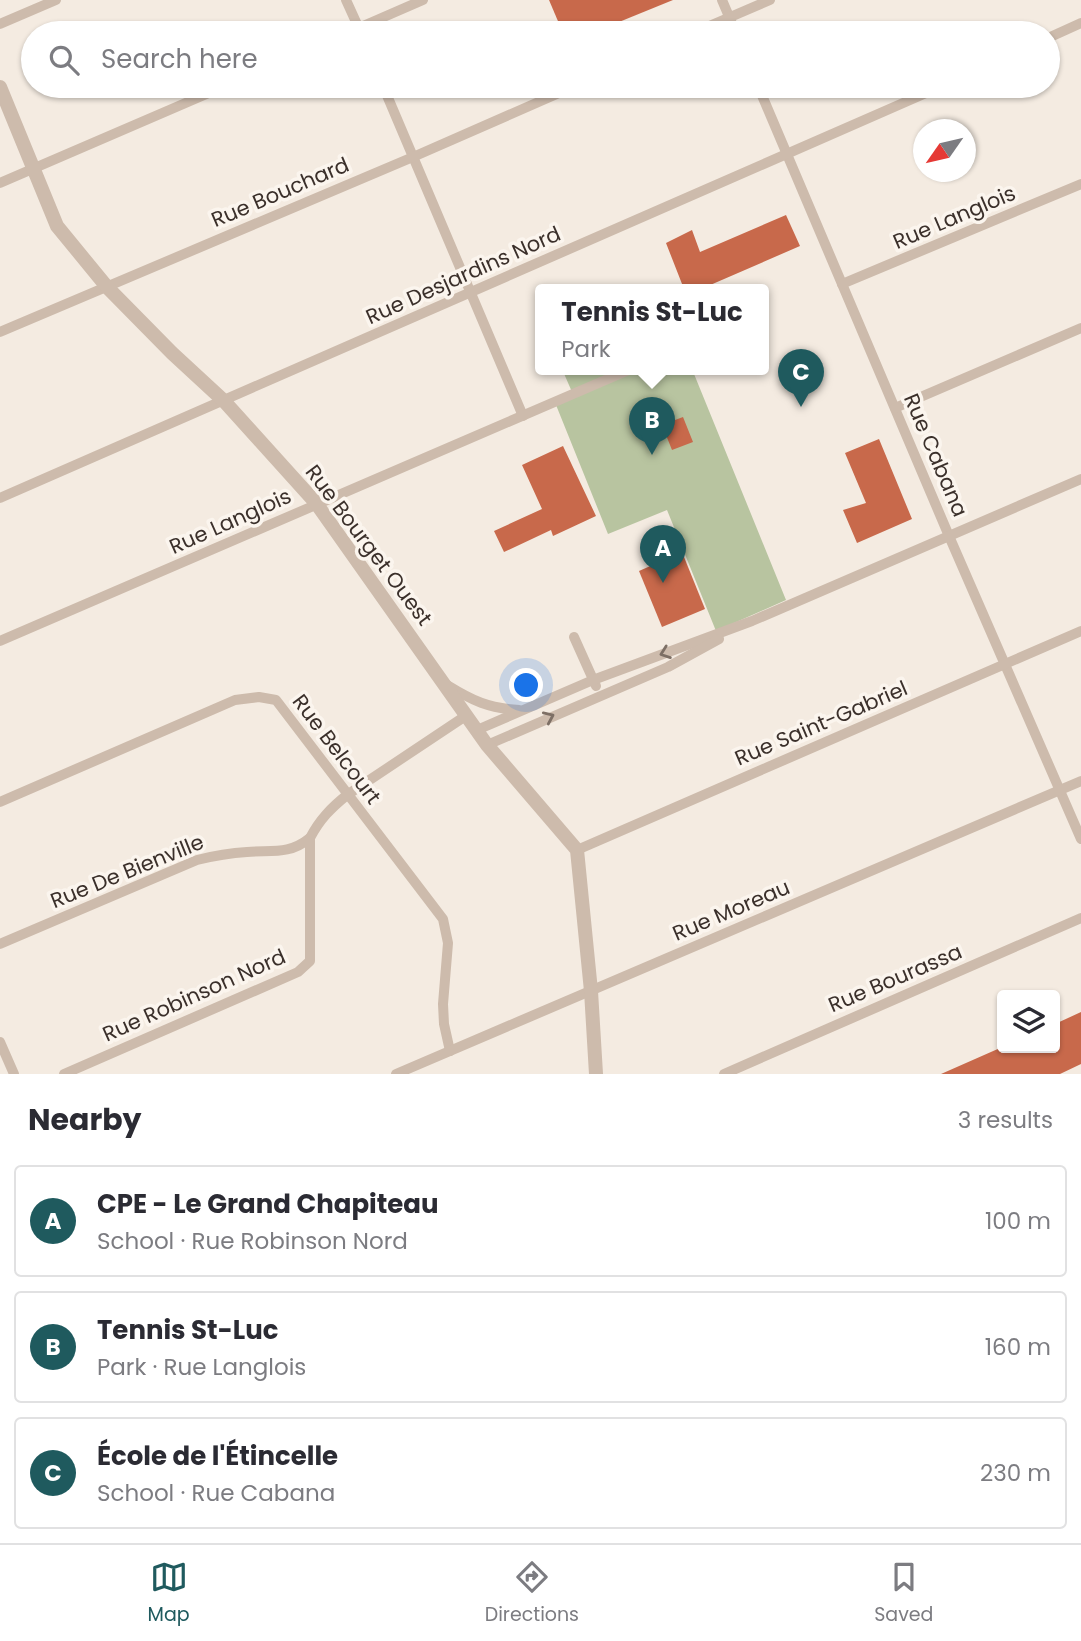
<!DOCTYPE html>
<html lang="en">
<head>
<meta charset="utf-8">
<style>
  body { margin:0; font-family:Poppins,sans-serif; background:#f2f2f3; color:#2b2b33 }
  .controls { position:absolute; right:21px; bottom:21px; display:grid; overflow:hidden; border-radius:7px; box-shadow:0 2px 5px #0004 }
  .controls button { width:63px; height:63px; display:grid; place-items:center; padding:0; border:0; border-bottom:2px solid #e1e1e2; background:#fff; color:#2b2b33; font:35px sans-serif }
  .compass { position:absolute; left:913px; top:119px; width:63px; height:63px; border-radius:50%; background:#fff; box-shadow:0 2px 5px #0004; rotate:236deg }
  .you { position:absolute; left:527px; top:686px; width:24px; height:24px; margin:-18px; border:5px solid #fff; border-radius:50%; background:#1a73e8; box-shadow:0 0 0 10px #1a73e833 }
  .badge { display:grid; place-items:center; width:46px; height:46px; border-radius:50%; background:#1f5a5e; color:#fff; font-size:23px; font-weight:700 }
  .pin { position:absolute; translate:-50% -58px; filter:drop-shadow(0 2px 4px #0008) }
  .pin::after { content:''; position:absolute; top:37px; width:24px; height:21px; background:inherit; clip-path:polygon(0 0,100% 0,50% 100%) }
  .popup { position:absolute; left:535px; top:284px; width:234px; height:91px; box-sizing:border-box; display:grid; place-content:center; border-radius:7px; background:#fff; filter:drop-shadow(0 2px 5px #0005); font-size:23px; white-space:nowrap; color:#7c7c81 }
  .popup b { font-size:26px; color:#2b2b33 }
  .popup::after { content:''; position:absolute; left:50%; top:100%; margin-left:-14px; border:14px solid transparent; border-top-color:#fff }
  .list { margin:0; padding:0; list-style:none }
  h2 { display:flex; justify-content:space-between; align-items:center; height:91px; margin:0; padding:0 28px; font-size:30px }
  h2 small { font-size:23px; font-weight:400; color:#7c7c81 }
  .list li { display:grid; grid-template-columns:46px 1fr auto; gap:21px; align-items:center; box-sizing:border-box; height:112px; margin:0 14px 14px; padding:0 14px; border:2px solid #e1e1e2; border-radius:7px }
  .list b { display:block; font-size:26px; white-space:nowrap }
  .list p { margin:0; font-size:23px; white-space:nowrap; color:#7c7c81 }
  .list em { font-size:23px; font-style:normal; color:#7c7c81 }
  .icon { flex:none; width:38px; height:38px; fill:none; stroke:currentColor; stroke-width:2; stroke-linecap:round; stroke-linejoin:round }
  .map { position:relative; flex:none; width:1081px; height:1074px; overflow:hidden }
  .search { position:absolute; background:#fff; box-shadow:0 2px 5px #0004; left:21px; right:21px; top:21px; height:77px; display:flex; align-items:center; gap:18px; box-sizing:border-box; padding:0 24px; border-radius:38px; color:#7c7c81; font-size:26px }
  .sheet { height:469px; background:#fff }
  nav { display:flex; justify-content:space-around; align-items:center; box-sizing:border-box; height:98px; border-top:2px solid #e1e1e2; background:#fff; font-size:19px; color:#7c7c81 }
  nav a { display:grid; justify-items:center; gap:4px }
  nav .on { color:#1f5a5e }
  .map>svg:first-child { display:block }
  .green { fill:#b8c4a0 }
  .building { fill:#c8694b }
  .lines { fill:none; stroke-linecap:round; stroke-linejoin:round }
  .minor { stroke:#cdbbac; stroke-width:10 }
  .tertiary { stroke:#cdbbac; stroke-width:14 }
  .oneway { stroke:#7d6f65 }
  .labels { text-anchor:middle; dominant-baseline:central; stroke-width:7; stroke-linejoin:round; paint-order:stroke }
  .street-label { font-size:21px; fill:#3b302b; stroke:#fbf5ee }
</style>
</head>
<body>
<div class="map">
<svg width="1081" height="1074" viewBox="0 0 1081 1074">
  <rect width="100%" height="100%" fill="#f4ebe1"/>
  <!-- green -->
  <path class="green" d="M562 369H692L786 600 716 631 667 510 608 534 554 400 572 392Z"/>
  <!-- building -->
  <g class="building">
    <path d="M549 0H673L592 33H563Z"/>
    <path d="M786 215 800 246 701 289H684L666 243 692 230 700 252Z"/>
    <path d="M683 417 693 442 672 450 662 425Z"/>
    <path d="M879 439 912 519 857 543 843 510 866 503 845 453Z"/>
    <path d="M563 446 596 516 553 536 551 530 504 552 494 531 542 509 522 465Z"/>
    <path d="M682 552 705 609 662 627 639 571Z"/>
    <path d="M1081 1012V1064L1060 1074H941L1000 1048H1055V1024Z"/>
  </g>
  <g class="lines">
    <!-- minor -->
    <g class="minor">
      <path d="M346 0 361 33"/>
      <path d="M722 0 736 33"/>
      <path d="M0 24 56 0"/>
      <path d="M347 33 423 0"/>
      <path d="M693 33 770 0"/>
      <path d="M1048 38 1081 23"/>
      <path d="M383 86 523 416"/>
      <path d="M758 86 949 536 1081 839"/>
      <path d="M0 183 225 86"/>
      <path d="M842 284 1081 184"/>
      <path d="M0 332 413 157 575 86"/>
      <path d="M895 408 1081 328"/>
      <path d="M0 498 942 86"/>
      <path d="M574 637 596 686"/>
      <path d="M0 641 631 369"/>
      <path d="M447 685C473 701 488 708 519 710"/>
      <path d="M477 730 593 680 752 621 1081 479"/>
      <path d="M487 745 668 667 719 639"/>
      <path d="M0 802 235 700 259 697 276 700 443 919 448 943 443 1004 444 1024 450 1051"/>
      <path d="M577 850 1081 631"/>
      <path d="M0 944 197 860C213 856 230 853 247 852 272 850 289 855 310 838"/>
      <path d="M0 1042 14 1074"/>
      <path d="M64 1074 298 972 310 961V838C320 819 331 808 347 795L467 715"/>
      <path d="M396 1074 1081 781"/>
      <path d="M724 1074 1081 918"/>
    </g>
    <!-- tertiary -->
    <path class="tertiary" d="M0 87 57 226 107 287 172 353 224 401 316 503 487 745 577 850 591 991 596 1074"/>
  </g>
  <!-- one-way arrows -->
  <defs><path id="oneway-chevron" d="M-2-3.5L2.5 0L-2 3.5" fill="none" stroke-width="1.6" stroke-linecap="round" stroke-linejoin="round" transform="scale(1.75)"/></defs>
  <g class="oneway">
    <use href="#oneway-chevron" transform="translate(665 653) rotate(160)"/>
    <use href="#oneway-chevron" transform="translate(549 717) rotate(-24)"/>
  </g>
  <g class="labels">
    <!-- street labels -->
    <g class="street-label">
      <text transform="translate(280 192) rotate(-23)">Rue Bouchard</text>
      <text transform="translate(954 217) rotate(-23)">Rue Langlois</text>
      <text transform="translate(463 275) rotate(-24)">Rue Desjardins Nord</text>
      <text transform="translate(936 455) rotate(67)">Rue Cabana</text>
      <text transform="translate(230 521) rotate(-24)">Rue Langlois</text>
      <text transform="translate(369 545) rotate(53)">Rue Bourget Ouest</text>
      <text transform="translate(821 723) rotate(-23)">Rue Saint-Gabriel</text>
      <text transform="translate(337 749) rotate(53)">Rue Belcourt</text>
      <text transform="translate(127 871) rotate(-22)">Rue De Bienville</text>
      <text transform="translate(731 910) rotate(-23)">Rue Moreau</text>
      <text transform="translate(895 978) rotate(-23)">Rue Bourassa</text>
      <text transform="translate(194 995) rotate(-24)">Rue Robinson Nord</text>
    </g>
  </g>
</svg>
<div class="controls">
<button><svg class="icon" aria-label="layers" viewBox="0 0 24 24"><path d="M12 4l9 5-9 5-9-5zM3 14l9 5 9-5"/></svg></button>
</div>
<svg class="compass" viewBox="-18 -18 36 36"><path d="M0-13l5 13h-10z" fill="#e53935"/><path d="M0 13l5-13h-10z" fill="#7c7c81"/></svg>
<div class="you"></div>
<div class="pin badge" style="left:663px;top:583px">A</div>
<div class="pin badge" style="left:652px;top:455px">B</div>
<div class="popup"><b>Tennis St-Luc</b>Park</div>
<div class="pin badge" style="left:801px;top:407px">C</div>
<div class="search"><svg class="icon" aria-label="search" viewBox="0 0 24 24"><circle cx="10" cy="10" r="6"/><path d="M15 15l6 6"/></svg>Search here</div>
</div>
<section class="sheet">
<h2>Nearby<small>3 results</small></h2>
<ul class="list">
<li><span class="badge">A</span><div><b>CPE - Le Grand Chapiteau</b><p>School · Rue Robinson Nord</p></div><em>100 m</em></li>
<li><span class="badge">B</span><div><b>Tennis St-Luc</b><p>Park · Rue Langlois</p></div><em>160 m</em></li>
<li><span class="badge">C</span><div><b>École de l'Étincelle</b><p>School · Rue Cabana</p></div><em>230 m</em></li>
</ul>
</section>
<nav>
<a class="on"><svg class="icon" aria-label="map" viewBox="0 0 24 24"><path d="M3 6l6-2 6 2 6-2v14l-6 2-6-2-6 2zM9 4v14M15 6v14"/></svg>Map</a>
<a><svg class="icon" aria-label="directions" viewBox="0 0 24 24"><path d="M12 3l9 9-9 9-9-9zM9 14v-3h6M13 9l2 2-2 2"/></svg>Directions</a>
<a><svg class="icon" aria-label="saved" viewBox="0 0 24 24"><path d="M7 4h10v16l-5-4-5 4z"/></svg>Saved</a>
</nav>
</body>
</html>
